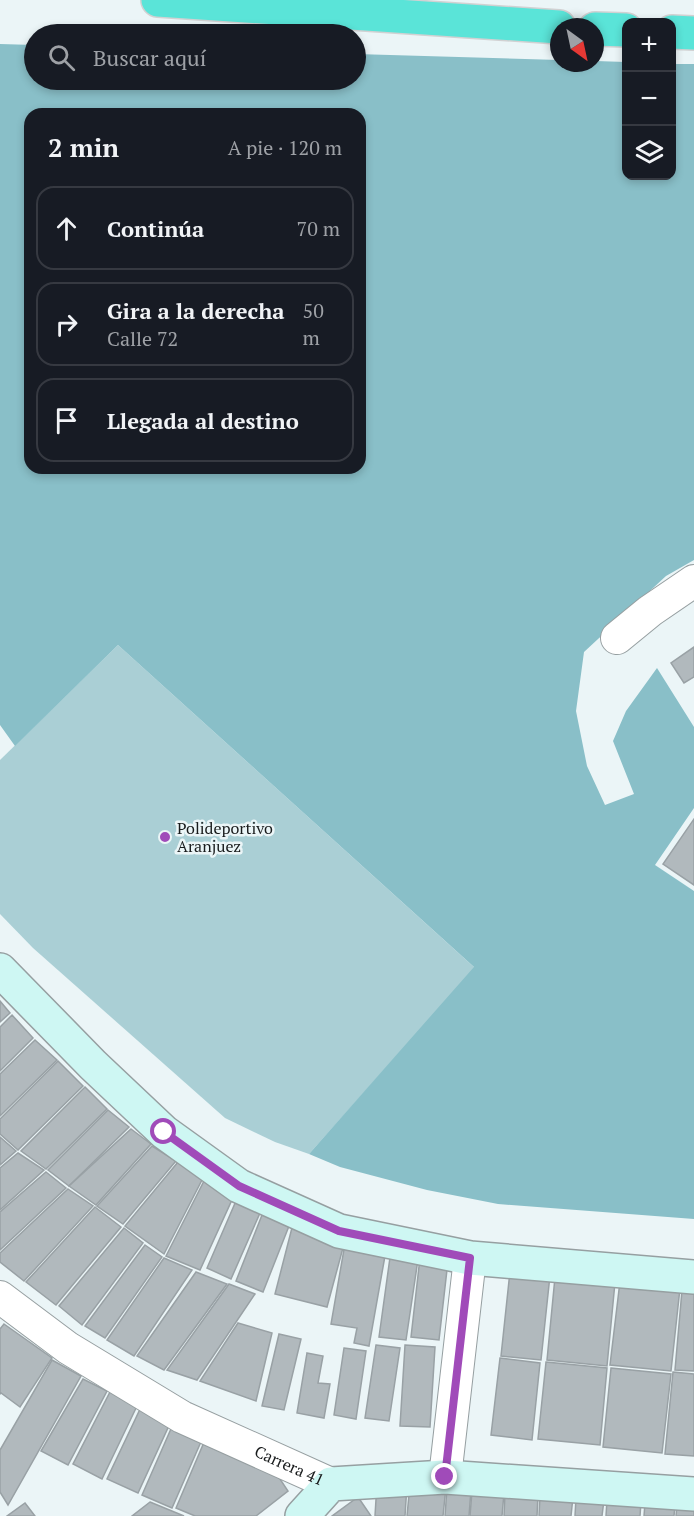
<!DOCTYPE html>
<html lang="es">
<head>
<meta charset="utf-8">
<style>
  body { margin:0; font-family:"PT Serif",serif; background:#20242c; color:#f1f3f6 }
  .controls { position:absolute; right:18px; top:18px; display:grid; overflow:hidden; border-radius:12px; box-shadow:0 3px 9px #0003 }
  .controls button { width:54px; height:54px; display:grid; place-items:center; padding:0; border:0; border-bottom:2px solid #363941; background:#171b24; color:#f1f3f6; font:30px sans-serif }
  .compass { position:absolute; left:550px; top:18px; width:54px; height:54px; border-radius:50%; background:#171b24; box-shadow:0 3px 9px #0003; rotate:147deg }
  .stop { position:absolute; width:18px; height:18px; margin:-14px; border:4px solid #a04bb9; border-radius:50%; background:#fff }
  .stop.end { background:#a04bb9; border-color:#fff; box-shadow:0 2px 6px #0008 }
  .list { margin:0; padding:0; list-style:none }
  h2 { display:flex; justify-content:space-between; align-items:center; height:78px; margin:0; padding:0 24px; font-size:26px }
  h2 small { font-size:20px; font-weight:400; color:#9ea1a6 }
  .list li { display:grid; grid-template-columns:39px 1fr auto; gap:18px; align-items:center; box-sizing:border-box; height:84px; margin:0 12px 12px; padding:0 12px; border:2px solid #363941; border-radius:18px }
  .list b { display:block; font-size:22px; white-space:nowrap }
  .list p { margin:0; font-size:20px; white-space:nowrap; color:#9ea1a6 }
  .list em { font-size:20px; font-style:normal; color:#9ea1a6 }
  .icon { flex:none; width:33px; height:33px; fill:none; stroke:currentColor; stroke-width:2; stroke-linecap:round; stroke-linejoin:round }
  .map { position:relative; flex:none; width:694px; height:1516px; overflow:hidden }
  .search { position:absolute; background:#171b24; box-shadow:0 3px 9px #0003; left:24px; top:24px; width:342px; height:66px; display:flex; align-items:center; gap:15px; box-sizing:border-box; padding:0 21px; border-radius:33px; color:#9ea1a6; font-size:22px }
  .panel { position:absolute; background:#171b24; box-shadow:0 3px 9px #0003; left:24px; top:108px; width:342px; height:366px; border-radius:18px }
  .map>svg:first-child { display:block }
  .green { fill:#aacfd5 }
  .forest { fill:#89bfc8; fill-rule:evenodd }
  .building { fill:#b1b9bd; stroke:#99a1a5; stroke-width:1.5 }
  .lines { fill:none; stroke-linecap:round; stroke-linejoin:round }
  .street-casing { stroke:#969fa1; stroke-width:34 }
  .secondary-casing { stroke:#969fa1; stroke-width:36 }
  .highway-casing { stroke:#d1d1d2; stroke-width:36 }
  .street { stroke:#fff; stroke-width:32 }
  .secondary { stroke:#cef7f3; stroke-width:33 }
  .highway { stroke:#5ae4d8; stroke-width:33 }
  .route { stroke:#a04bb9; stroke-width:8 }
  .poi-dot { fill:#a04bb9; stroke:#ebf5f7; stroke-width:2 }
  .labels { text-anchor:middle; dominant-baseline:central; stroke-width:5; stroke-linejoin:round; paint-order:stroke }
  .poi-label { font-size:16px; fill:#181b1c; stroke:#ebf5f7; text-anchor:start }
  .street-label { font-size:16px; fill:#181b1c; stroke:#ebf5f7 }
</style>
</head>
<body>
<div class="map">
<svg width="694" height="1516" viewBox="0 0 694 1516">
  <rect width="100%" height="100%" fill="#ebf5f7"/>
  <!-- green -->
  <path class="green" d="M118 645 475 968 309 1154 275 1142 225 1118 33 948 0 914V760Z"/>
  <!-- forest -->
  <path class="forest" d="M0 44 34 45V80H356V54L559 60V63H595V61L626 62V176H672V64H694V560L666 576 584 652 576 711 587 766 605 805 634 794 613 741 626 711 657 668 694 727V808L655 865 694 891V1219L498 1204 427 1190 340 1167 309 1154 474 967 118 645 15 746 0 725ZM30 114H360V468H30Z"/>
  <!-- building -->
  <g class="building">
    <path d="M694 647V677L684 683 671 663Z"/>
    <path d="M694 819V885L663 864Z"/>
    <path d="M0 1001 10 1013 0 1022Z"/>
    <path d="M12 1015 33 1038 0 1071V1027Z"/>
    <path d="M35 1040 57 1060 0 1116V1074Z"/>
    <path d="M58 1061 83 1086 18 1150 0 1134V1119Z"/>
    <path d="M85 1087 107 1109 46 1169 21 1151Z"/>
    <path d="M108 1110 129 1127 69 1186 48 1170Z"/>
    <path d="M131 1129 151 1144 96 1205 69 1186Z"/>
    <path d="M0 1137 16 1151 0 1165Z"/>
    <path d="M152 1146 176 1161 123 1224 97 1206Z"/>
    <path d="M18 1153 44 1170 0 1210V1168Z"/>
    <path d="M178 1162 204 1176 164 1254 125 1226Z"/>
    <path d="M46 1172 66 1188 0 1250V1212Z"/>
    <path d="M206 1177 236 1191 200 1270 166 1256Z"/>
    <path d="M68 1189 93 1206 24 1281 0 1262V1253Z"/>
    <path d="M239 1194 264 1204 231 1279 207 1268Z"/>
    <path d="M95 1207 121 1227 56 1305 26 1282Z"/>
    <path d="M264 1210 291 1221 263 1292 236 1281Z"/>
    <path d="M294 1220 347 1233 327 1307 275 1294Z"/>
    <path d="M124 1228 143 1243 82 1325 59 1306Z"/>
    <path d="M347 1232 388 1239 369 1346 354 1343 357 1328 331 1324Z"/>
    <path d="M392 1243 420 1246 406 1340 379 1337Z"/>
    <path d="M145 1245 162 1257 105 1338 85 1326Z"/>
    <path d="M421 1249 449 1252 439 1340 411 1337Z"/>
    <path d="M164 1258 192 1270 134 1356 107 1340Z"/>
    <path d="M511 1262 551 1266 541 1360 501 1356Z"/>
    <path d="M556 1267 616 1272 607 1366 547 1360Z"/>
    <path d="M196 1272 227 1284 164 1370 137 1356Z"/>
    <path d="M621 1273 681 1279 671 1371 610 1365Z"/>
    <path d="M683 1279 694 1280V1371L675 1370Z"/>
    <path d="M229 1284 255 1294 197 1380 167 1370Z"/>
    <path d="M238 1323 272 1333 256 1401 200 1381Z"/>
    <path d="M4 1324 52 1358 20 1407 1 1393 0 1394V1329Z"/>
    <path d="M279 1334 301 1339 284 1410 262 1406Z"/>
    <path d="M376 1345 400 1348 389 1421 365 1418Z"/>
    <path d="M405 1345 435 1347 430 1427 400 1426Z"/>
    <path d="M344 1348 366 1351 356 1419 334 1415Z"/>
    <path d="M307 1353 323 1356 318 1383 330 1384 324 1418 297 1413Z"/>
    <path d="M500 1358 540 1363 532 1440 491 1435Z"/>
    <path d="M52 1360 81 1376 8 1505 0 1492V1450Z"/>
    <path d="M546 1362 607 1368 600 1445 538 1439Z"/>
    <path d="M611 1368 671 1374 662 1453 603 1447Z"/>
    <path d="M673 1372 694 1374V1456L665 1454Z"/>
    <path d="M83 1379 107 1391 68 1465 41 1451Z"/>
    <path d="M110 1392 138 1404 102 1479 73 1464Z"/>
    <path d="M142 1405 172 1419 138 1493 107 1479Z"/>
    <path d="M174 1422 204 1435 172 1508 142 1495Z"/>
    <path d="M205 1440 264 1455 288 1491 256 1516H195L176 1508Z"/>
    <path d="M377 1483 407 1485 405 1516H375Z"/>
    <path d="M410 1484 446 1487 443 1516H407Z"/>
    <path d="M447 1488 471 1490 469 1516H445Z"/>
    <path d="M472 1491 504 1493 502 1516H470Z"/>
    <path d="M505 1493 538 1495 537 1516H504Z"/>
    <path d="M540 1495 573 1497 571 1516H539Z"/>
    <path d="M358 1497 371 1516H332Z"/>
    <path d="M576 1498 604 1500 602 1516H575Z"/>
    <path d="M607 1500 641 1502 640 1516H606Z"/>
    <path d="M150 1502 184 1516H132Z"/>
    <path d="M25 1503 35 1516H7Z"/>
    <path d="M645 1503 675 1505 674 1516H644Z"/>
    <path d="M677 1505 694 1506V1516H676Z"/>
  </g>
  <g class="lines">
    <!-- street casing -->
    <g class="street-casing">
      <g id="street">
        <path d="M617 638 650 611 694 581"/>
        <path id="s1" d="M0 1297 68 1348 182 1417 331 1484"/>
        <path d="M445 1477 470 1258"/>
      </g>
    </g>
    <!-- secondary casing -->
    <g class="secondary-casing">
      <g id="secondary">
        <path d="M0 970 93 1065 164 1132 239 1186 339 1231 470 1258 694 1277"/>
        <path d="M302 1516 331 1484 445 1477 694 1494"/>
      </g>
    </g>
    <!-- highway casing -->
    <g class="highway-casing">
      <g id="highway">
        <path d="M158 0 559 27"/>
        <path d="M595 29 626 30"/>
        <path d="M672 32 694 33"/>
      </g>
    </g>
    <!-- street -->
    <use href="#street" class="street"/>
    <!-- secondary -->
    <use href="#secondary" class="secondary"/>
    <!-- highway -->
    <use href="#highway" class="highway"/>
  </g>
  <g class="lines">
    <!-- route -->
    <path class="route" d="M164 1132 239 1186 339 1231 470 1258 445 1477"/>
  </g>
  <!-- markers -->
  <circle class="poi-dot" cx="165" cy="837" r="6"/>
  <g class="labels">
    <!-- poi labels -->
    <g class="poi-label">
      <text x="177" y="828">Polideportivo<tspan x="177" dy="18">Aranjuez</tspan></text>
    </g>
    <!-- street labels -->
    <g class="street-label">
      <text stroke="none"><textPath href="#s1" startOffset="336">Carrera 41</textPath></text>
    </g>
  </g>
</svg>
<div class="controls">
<button>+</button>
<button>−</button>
<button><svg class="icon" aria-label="layers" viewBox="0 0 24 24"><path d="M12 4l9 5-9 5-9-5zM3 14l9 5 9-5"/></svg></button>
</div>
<svg class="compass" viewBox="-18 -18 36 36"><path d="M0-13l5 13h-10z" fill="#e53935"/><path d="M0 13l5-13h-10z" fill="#9ea1a6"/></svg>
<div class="stop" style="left:164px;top:1132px"></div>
<div class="stop end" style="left:445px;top:1477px"></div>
<div class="search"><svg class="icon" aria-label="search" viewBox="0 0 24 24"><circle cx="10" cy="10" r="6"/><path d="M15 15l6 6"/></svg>Buscar aquí</div>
<section class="panel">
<h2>2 min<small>A pie · 120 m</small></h2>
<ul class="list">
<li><svg class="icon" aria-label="ahead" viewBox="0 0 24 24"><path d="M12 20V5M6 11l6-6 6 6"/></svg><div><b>Continúa</b></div><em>70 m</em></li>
<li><svg class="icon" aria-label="right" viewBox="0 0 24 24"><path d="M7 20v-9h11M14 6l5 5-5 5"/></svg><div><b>Gira a la derecha</b><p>Calle 72</p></div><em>50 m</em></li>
<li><svg class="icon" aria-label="arrive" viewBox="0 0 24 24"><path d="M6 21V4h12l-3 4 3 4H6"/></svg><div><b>Llegada al destino</b></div></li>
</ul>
</section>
</div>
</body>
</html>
